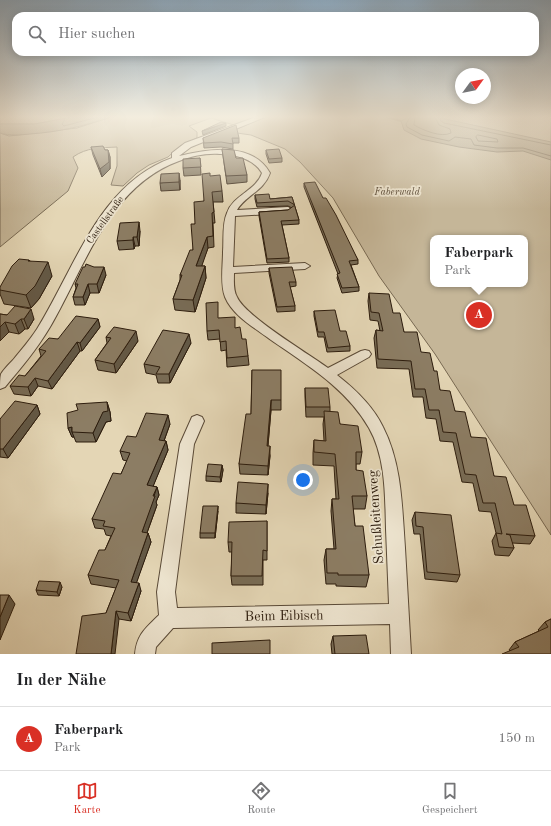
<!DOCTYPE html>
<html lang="de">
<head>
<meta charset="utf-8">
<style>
  body { margin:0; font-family:"Old Standard TT",serif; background:#f2f2f2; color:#202124 }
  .compass { position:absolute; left:455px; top:68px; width:36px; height:36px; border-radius:50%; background:#fff; box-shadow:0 2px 10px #0003; rotate:57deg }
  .you { position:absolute; left:303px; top:480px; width:14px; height:14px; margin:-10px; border:3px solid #fff; border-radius:50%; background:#1a73e8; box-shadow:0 0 0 6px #1a73e833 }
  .badge { display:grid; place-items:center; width:26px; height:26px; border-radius:50%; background:#d93025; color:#fff; font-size:13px; font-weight:700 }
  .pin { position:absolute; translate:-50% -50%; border:2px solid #fff; box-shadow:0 1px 4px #0006 }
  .popup { position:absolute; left:430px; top:235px; width:98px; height:52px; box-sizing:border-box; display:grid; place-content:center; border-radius:8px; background:#fff; filter:drop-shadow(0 1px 3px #0005); font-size:13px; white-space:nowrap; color:#757577 }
  .popup b { font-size:15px; color:#202124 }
  .popup::after { content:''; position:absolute; left:50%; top:100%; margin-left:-8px; border:8px solid transparent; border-top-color:#fff }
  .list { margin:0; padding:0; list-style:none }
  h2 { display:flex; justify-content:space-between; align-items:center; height:52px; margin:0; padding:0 16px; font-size:17px }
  h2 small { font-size:13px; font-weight:400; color:#757577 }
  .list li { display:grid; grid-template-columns:26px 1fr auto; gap:12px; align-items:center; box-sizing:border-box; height:64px; padding:0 16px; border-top:1px solid #e0e0e0 }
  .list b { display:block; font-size:15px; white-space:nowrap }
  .list p { margin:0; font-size:13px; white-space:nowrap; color:#757577 }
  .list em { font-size:13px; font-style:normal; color:#757577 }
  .icon { flex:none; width:22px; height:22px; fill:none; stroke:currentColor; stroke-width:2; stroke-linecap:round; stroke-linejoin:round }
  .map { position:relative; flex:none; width:551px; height:654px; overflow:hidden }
  .search { position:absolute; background:#fff; box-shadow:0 2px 10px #0003; left:12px; right:12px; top:12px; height:44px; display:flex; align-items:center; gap:10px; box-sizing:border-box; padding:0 14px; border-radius:12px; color:#757577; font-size:15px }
  .sheet { height:116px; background:#fff }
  nav { display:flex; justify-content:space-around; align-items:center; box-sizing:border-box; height:56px; border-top:1px solid #e0e0e0; background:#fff; font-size:11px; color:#757577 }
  nav a { display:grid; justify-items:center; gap:2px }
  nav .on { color:#d93025 }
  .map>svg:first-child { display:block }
  .green { fill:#c5b698; stroke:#786952; fill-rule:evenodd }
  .water { fill:#a5977c; stroke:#756650 }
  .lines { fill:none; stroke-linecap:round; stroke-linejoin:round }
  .shore { stroke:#685a44; stroke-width:1 }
  .stream { stroke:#756650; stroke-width:2 }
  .minor-casing { stroke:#5a4a37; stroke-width:2 }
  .minor { fill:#ede4cf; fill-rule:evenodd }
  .wall { fill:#786c56; stroke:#2c1c0d }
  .shaded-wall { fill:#625846; stroke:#2c1c0d }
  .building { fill:#8c7d64; stroke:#2c1c0d }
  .labels { text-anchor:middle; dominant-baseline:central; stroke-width:3.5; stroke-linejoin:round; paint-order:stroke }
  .far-park-label { font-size:10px; font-style:italic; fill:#5a4a37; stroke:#ede4cf }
  .far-street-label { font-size:10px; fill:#2c1c0d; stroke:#ede4cf }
  .near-street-label { font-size:14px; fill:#2c1c0d; stroke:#ede4cf }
</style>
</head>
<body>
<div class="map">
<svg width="551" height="654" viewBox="0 0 551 654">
  <rect width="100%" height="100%" fill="#e4d6b5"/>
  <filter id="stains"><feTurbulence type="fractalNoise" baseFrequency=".005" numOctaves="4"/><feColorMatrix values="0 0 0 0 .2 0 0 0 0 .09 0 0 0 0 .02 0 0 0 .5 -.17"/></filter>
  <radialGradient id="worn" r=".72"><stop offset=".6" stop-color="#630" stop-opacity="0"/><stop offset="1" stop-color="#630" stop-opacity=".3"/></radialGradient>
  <!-- green -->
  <g class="green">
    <path d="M0 117H72L35 124H0Z"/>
    <path d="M111 117H259L237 126 211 118 189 126 197 132V138L180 146 168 157 149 165 137 173 123 186 111 185 117 166V147C101 148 87 147 73 157L78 168 68 191 0 247V133L9 136 77 128Z"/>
    <path d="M265 117H551V535L435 354 379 276 333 198 300 162 285 149 251 135 230 132ZM433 238H525V284H433Z"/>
  </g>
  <!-- water -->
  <g class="water">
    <path d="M72 117H111C84 126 59 132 30 134 20 135 10 136 0 133V124H35Z"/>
    <path d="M409 117H436L551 142V160L523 151 497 152 459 147 421 139 404 130 401 121Z"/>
  </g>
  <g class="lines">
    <!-- shore -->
    <g class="shore">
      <path d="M66 117 62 124 64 126 98 117"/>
      <path d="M410 117 406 124 407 127 422 135 449 141 455 137 471 139 474 145 497 148H523L551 156"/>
      <path d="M415 117 414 125C423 130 441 138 451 133L450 129 439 125 435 117"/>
      <path d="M440 117 441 121 444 123 551 145"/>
      <path d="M478 135 497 139 498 142 478 141 476 137Z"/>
    </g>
    <!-- stream -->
    <path class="stream" d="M387 117 401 121"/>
    <!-- minor casing -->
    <g class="minor-casing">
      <path id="minor" d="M256 117H265L191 147 179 156C208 149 252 141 270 173 264 191 246 195 237 210L288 207 293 210 288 213 235 216 233 267 305 263 310 266 305 269 234 273C234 281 233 290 237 297 245 316 309 354 328 368L361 351 365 350 369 351 371 354 369 357 337 375C355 389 373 406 383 427 402 464 402 507 405 548 407 583 409 619 411 654H391L390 624 173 628 156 647 155 654H135C137 634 146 628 159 615L157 592 180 444 192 417 197 415 202 417 204 421 194 444 175 592 177 608 389 604C388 579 387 554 386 529 385 496 386 458 369 428 347 389 307 365 271 340 255 328 233 316 225 297 220 284 223 265 223 252 224 240 222 224 227 213 233 195 256 191 262 173 254 159 235 154 220 154 205 153 192 156 179 161 108 187 85 267 50 327 37 349 21 368 5 387L0 389C0 384 0 378 1 374 4 369 9 364 13 360 21 350 30 340 37 329 75 268 99 184 172 158V153L185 143Z"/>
    </g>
    <!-- minor -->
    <use href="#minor" class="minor"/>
  </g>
  <!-- wall -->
  <g class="wall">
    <path d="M203 138H239V143H233V149L221 147 204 148Z"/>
    <path d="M91 147 105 150H108L110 157V169L102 177 93 155Z"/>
    <path d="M222 149 236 158 247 175V182L227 184Z"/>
    <path d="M266 150 282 158V162L269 163 266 154Z"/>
    <path d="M200 158 201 175 184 176 183 168Z"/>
    <path d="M210 176 222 191 223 202H213L215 223H213L214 247 208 248 201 266H205L206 278 195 312 175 310 173 299 180 280V275L193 250 195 224 204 201Z"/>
    <path d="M180 180V190L161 191 160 183Z"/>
    <path d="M304 183 323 198 358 260V264L351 265 359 287V291L342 293 337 278 338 274 304 187Z"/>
    <path d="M255 195 270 199 292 197 299 220V224L282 225 289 258V262L267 263 259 216V212L288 210 292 208 288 206 257 207 255 199Z"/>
    <path d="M140 231 139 246H135L134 249 119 250 117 241Z"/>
    <path d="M29 260 30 261 52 276 39 299 31 308 4 304 0 294V287Z"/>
    <path d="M269 268 296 282V286L290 287 295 306V311L277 312 269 273Z"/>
    <path d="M106 275 99 293H90L85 305H75L73 297 76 288 75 284Z"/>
    <path d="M369 293 393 313 404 332 434 371 440 390 455 411 471 437 494 476 535 536 530 544 512 543 514 548 509 556 495 555 492 541 496 533 491 512 479 511 473 483 462 482 453 442 440 441 436 419 426 418 423 397H413L409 369 377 368 374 338 376 330 380 331 378 321 370 320 368 301Z"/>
    <path d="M314 311 340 331 350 346V351L327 352 324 337H318L314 316Z"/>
    <path d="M0 314 34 319 28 329H25L19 334 9 332Z"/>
    <path d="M219 318 235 328 242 339 248 356 249 365 227 367 226 350 221 351 220 339 208 340 207 331Z"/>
    <path d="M98 319 100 327 82 351H80L52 389 38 386 31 396 14 394 10 386 25 376 41 356 39 349 58 339Z"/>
    <path d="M106 337 138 341 116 373 98 370 95 360 107 343Z"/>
    <path d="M191 343 170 383H158L156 375 146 373 144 364Z"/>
    <path d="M252 370 281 400V410H271L268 446 270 456 268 475 240 474 239 464 251 414Z"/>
    <path d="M305 388 330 407V411L362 452 360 464H356V470L367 496 365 509H353L355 526 369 575 366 587 336 586V584H326L324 560 326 549H334L331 511 332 499H336L334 466 313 465V453L314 440 324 441 323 424 324 417H306L305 397Z"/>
    <path d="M107 402 110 412 111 421 106 422 96 442H76L74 437H72L68 428Z"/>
    <path d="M37 405 40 414 8 458 0 457V419Z"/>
    <path d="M170 424 164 441H166L168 450 153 486 157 487 159 495 156 502 157 505 147 533H148L151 542 136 583 141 591 131 621 119 619 106 613 116 588 91 584 88 575 105 550 111 536 106 535 104 529 95 528 92 519 121 474 127 461 123 460 120 451 136 437Z"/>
    <path d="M222 465 223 470 221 482 206 481V476Z"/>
    <path d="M268 493 266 514 236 513V503Z"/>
    <path d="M218 511 215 538H200V533Z"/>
    <path d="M415 512 460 575 457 582 425 579 420 534H414L412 520Z"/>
    <path d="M267 521V560H263V585H232L231 576 232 552H229L228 542Z"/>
    <path d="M62 587 59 596 38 595 36 590Z"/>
    <path d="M551 619V654L510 651 509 650 515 642 539 631 538 630 545 622Z"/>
    <path d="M333 636 369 654H332L331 644Z"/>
  </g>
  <!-- shaded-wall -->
  <g class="shaded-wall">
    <path d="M226 123V126L203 135 202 131Z"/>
    <path d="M108 150 110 157V169L102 177 100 169Z"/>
    <path d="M179 173 180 180V190L179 182Z"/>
    <path d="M139 222 140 231 139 246 137 237Z"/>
    <path d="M133 237 135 246 134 249 133 240Z"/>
    <path d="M207 237 208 248 198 277 196 266Z"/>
    <path d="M48 262 52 276 39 299 31 308 26 295Z"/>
    <path d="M205 266 206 278 195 312 193 300Z"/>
    <path d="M104 267 106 275 99 293 97 284Z"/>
    <path d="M88 284 90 293 85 305 83 297Z"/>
    <path d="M31 309 34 319 28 329 24 319Z"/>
    <path d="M21 319 25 329 19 334 15 324Z"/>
    <path d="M98 319 100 327 82 351 80 343Z"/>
    <path d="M5 322 9 332 0 341V327Z"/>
    <path d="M136 331 138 341 116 373 114 364Z"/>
    <path d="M189 334 191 343 170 383 169 374Z"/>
    <path d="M77 342 80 351 52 389 48 381Z"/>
    <path d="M35 378 38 386 31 396 28 387Z"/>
    <path d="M271 400V410L267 456V446Z"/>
    <path d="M107 402 110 412 111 421 106 422 96 442 93 433Z"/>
    <path d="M37 405 40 414 8 458 3 449Z"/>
    <path d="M168 415 170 424 161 449 159 440Z"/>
    <path d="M72 427V432L74 437H72L68 428Z"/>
    <path d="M166 441 168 450 150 494 147 485Z"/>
    <path d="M270 446V456L268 475V466Z"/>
    <path d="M222 465 223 470 221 482 220 477Z"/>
    <path d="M268 484V493L266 514V505Z"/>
    <path d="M157 487 159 495 156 502 157 505 144 541 142 532Z"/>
    <path d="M218 506V511L215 538V533Z"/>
    <path d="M148 533 151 542 134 590 131 582Z"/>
    <path d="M60 582 62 587 59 596 57 592Z"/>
    <path d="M139 583 141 591 131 621 128 613Z"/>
    <path d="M9 595 15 604 0 640V617Z"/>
    <path d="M116 611 119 619 115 654H111Z"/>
  </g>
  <!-- building -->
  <g class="building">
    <path d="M221 122 226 123 202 131Z"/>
    <path d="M236 125 239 138H232L233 144 221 142 204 143 203 138Z"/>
    <path d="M103 146 105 150H108L109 162 100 169 91 147Z"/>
    <path d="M222 149 234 150 236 158H243L247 175 226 176Z"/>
    <path d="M279 149 282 158 269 159 266 150Z"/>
    <path d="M200 158 201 167 183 168V159Z"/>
    <path d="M179 173V182L160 183 161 174Z"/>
    <path d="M210 173V176L220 175 222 191 212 192 214 212 212 213 213 236 207 237 196 266H205L193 300 173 299 182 275H180L190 250H193L191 224H195L194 202 204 201 202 174Z"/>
    <path d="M315 182 323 198H326L336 215 358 260 349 261 359 287 342 288 337 274 340 273 304 183Z"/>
    <path d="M269 194 270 199 292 197 299 220 281 221 289 258 267 259 259 212 288 210 295 205 288 201 257 203 255 195Z"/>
    <path d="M139 222 137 237H133V240L117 241 120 223Z"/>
    <path d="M19 259 29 260 28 261 48 262 35 286 26 295 0 290V287L12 266Z"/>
    <path d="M86 264 94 267H104L97 284H88L83 297H73L78 284H75L83 267H85Z"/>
    <path d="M292 267 296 282H289L295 306 277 307 269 268Z"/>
    <path d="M369 293 389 294 393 313H400L404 332H417L421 352 430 353 434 371H437L440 390 450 391 455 411 465 412 471 437 486 438 494 476 506 477 514 505H526L535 536 506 534 510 535 514 548 499 547 496 533 502 534 495 503H483L476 475 465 474 456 433 443 432 439 410H429L425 389H415L411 361 378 359 376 330 383 331 379 313 371 312Z"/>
    <path d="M218 302V318L235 317V328L240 327 242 339H246L248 356 227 358 226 341 220 342 219 330 207 331 206 303Z"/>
    <path d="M15 306 31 309 24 319H21L15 324 5 322 0 327V314L7 315Z"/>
    <path d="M335 310 340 331H346L350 346 328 348 324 332H318L314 311Z"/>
    <path d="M76 316 98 319 80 343 77 342 48 381 35 378 28 387 10 386 19 375 25 376 46 351 39 349 49 338 58 339Z"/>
    <path d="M114 327 136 331 114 364 95 360 111 338 106 337Z"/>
    <path d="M163 330 189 334 169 374H156L160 367 144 364Z"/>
    <path d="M252 370H281V400H271L267 446H270L268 466 239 464 246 414H251Z"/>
    <path d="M305 388H328L330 407H306Z"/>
    <path d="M15 401 37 405 3 449H0V419Z"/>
    <path d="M107 402 108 411 103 412 93 433 72 432V427L68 428 67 413 78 410 76 404Z"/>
    <path d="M324 411 338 412 340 424 358 426 362 452H356V470L363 471 367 496H352L355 526H363L369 575H338V573H327L326 549H336L332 499H339L335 454 314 452V440L326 441Z"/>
    <path d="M146 413 168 415 159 440 166 441 147 485 157 487 153 496H155L142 532 148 533 131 582 139 583 128 613 116 611 111 654H76L82 616 106 613 119 580 88 575 99 550H105L115 528 103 526 105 521 92 519 113 473 121 474 130 453 120 451 127 436 136 437Z"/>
    <path d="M208 464 222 465 220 477 206 476Z"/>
    <path d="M238 482 268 484 266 505 236 503Z"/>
    <path d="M203 506H218L215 533H200Z"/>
    <path d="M415 512 451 515 460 575 427 572 423 527 416 526Z"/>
    <path d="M267 521V551L263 550 262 576H231L232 542H228L229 522Z"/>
    <path d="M39 581 60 582 57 592 36 590Z"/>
    <path d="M0 595H9L0 617Z"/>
    <path d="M551 619V654H502L519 647 515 642 548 627 545 622Z"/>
    <path d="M366 635 369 654H335L333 636Z"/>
    <path d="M270 640V654H212V643Z"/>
  </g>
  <!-- sky -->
  <linearGradient id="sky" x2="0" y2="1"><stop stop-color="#8da8bd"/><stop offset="0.56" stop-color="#f3edde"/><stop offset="1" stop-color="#f3edde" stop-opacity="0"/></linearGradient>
  <rect width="551" height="209" fill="url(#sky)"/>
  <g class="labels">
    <!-- far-park labels -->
    <g class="far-park-label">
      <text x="397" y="192">Faberwald</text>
    </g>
    <!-- far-street labels -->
    <g class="far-street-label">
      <text transform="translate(105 220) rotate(-54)">Castellstraße</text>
    </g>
    <!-- near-street labels -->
    <g class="near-street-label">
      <text transform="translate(376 517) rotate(-94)">Schußleitenweg</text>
      <text transform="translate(284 616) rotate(-1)">Beim Eibisch</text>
    </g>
  </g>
  <rect width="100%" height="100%" filter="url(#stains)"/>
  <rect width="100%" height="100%" fill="url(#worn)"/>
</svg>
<svg class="compass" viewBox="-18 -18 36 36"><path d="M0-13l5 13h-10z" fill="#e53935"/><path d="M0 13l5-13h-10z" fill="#757577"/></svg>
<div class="you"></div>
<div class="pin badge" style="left:479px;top:315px">A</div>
<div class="popup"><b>Faberpark</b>Park</div>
<div class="search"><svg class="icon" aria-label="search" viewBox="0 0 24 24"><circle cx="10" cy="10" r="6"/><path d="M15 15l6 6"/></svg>Hier suchen</div>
</div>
<section class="sheet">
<h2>In der Nähe<small></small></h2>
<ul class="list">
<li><span class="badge">A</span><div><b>Faberpark</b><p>Park</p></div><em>150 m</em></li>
</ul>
</section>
<nav>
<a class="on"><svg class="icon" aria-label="map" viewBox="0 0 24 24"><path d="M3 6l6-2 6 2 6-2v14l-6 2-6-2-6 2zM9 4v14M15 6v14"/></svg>Karte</a>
<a><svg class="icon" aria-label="directions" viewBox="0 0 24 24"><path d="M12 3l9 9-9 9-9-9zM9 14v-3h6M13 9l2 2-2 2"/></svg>Route</a>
<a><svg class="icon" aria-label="saved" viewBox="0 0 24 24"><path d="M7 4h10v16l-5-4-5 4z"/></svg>Gespeichert</a>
</nav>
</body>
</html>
